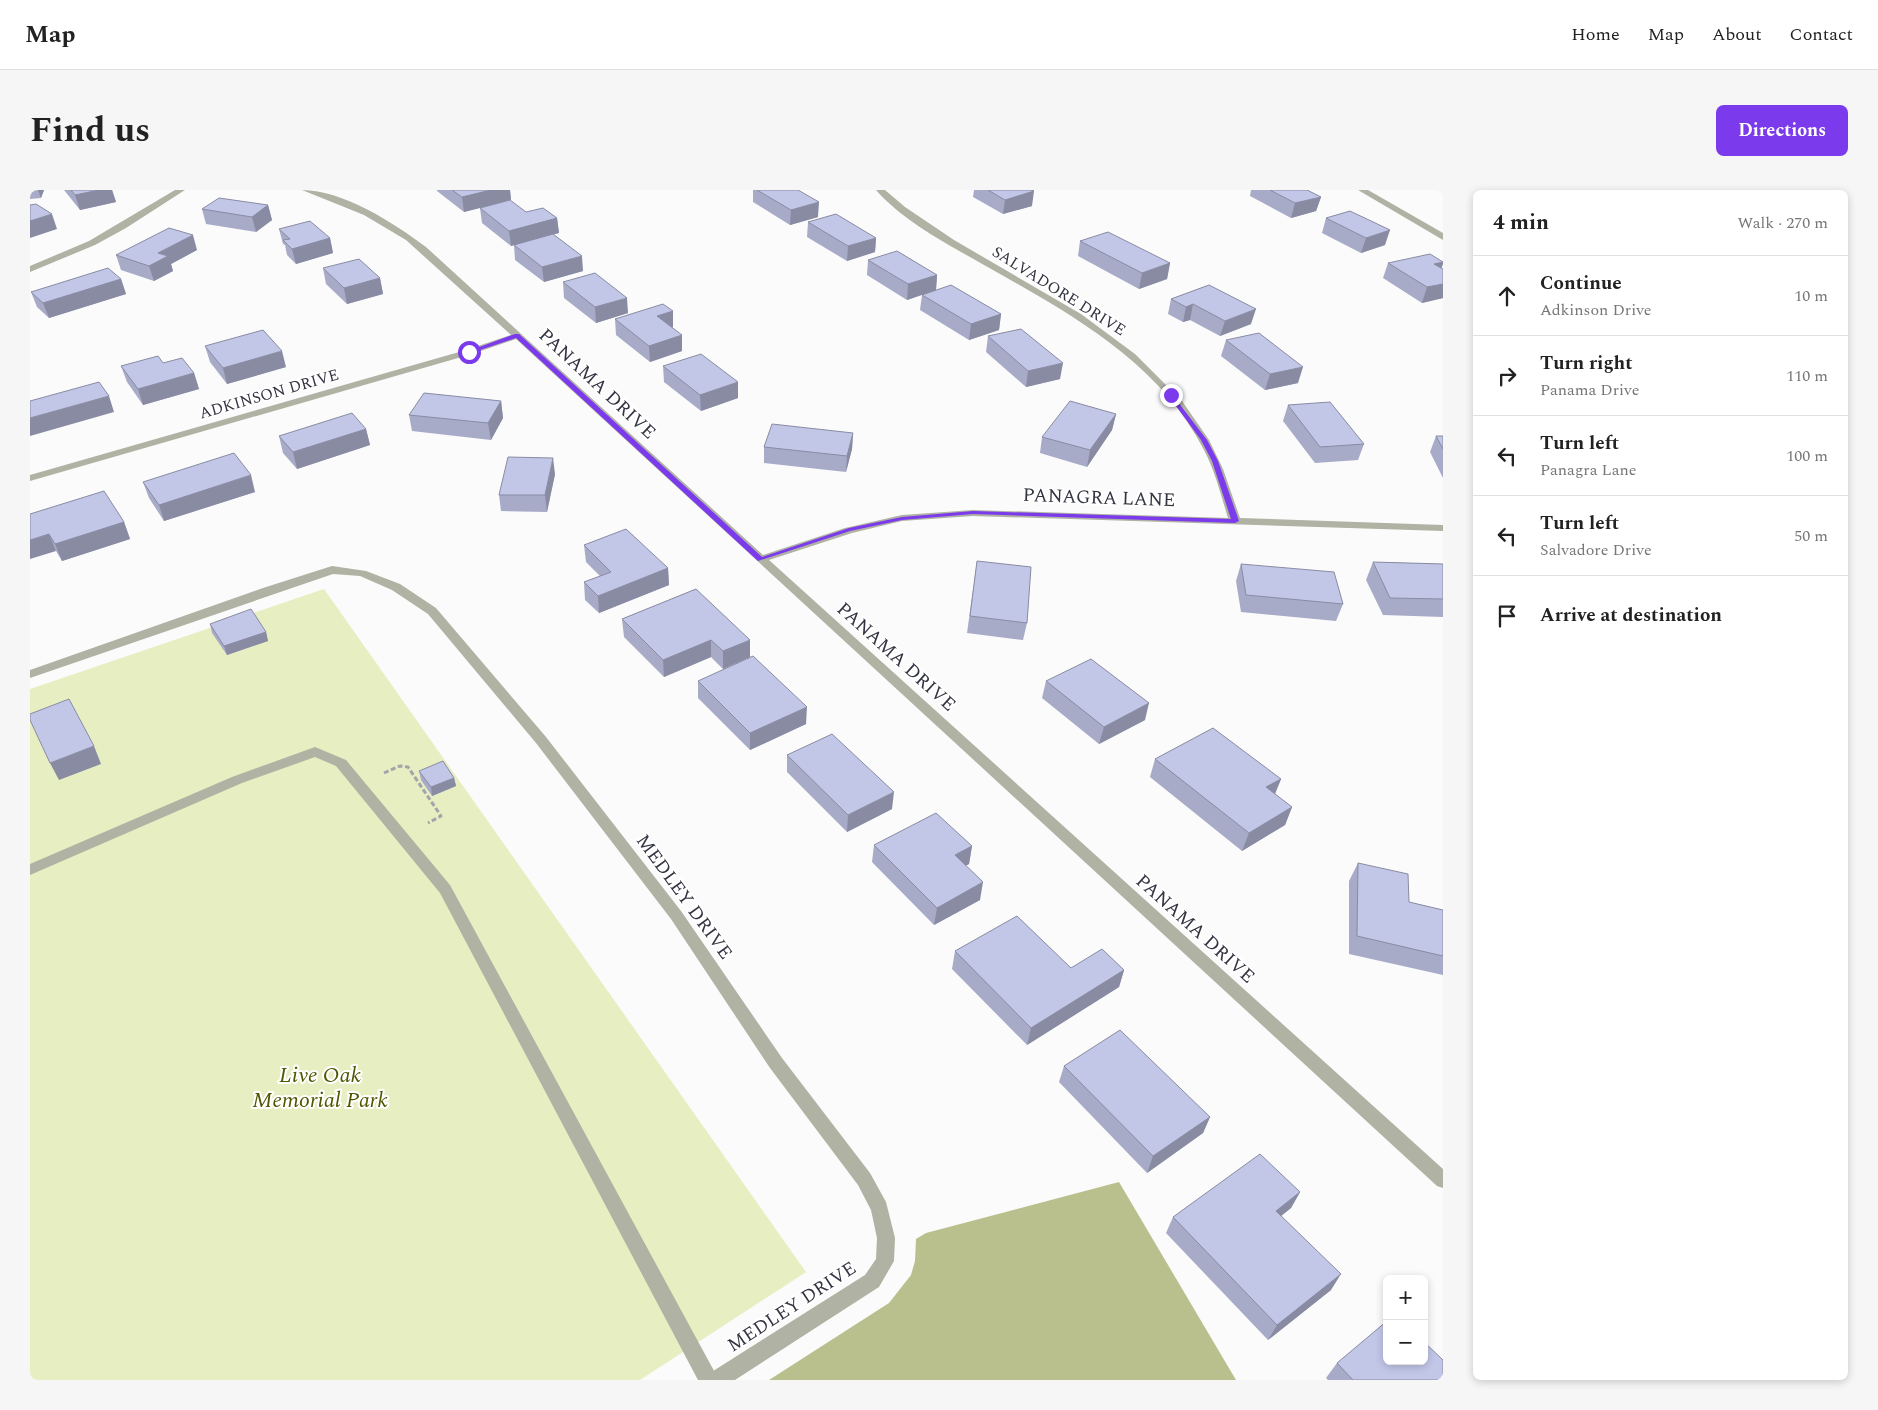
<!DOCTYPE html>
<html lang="en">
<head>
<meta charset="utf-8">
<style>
  body { margin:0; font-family:Spectral,serif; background:#f6f6f6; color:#222 }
  .controls { position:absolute; right:15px; bottom:15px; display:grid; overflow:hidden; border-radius:8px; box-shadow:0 2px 8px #0003 }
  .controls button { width:45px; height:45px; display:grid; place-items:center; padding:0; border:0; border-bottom:1px solid #e0e0e0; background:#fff; color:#222; font:25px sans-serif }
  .stop { position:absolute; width:15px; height:15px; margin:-11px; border:4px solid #7c3aed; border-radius:50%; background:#fff }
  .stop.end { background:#7c3aed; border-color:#fff; box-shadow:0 1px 5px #0008 }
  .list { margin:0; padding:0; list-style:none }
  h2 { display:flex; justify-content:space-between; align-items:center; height:65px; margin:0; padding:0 20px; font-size:21px }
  h2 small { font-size:16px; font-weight:400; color:#767676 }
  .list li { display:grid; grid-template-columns:32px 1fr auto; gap:15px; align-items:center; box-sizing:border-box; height:80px; padding:0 20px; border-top:1px solid #e0e0e0 }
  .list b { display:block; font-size:19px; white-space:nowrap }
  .list p { margin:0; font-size:16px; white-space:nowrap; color:#767676 }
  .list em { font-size:16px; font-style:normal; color:#767676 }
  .icon { flex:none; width:28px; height:28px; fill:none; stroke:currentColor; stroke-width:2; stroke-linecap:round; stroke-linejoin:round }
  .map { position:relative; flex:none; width:1413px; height:1190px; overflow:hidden; border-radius:8px }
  header { display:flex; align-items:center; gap:30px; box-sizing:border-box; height:70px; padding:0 25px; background:#fff; border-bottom:1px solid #e0e0e0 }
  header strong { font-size:24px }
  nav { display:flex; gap:28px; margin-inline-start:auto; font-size:18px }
  .intro { display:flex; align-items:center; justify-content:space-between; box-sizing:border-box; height:120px; padding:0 30px }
  h1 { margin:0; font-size:35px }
  .button { padding:12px 22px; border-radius:8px; background:#7c3aed; color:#fff; font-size:18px; font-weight:700 }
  main { display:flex; gap:30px; padding:0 30px }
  aside { flex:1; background:#fff; border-radius:8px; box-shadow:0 2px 8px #0003 }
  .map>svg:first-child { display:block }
  .green { fill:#e7eec2 }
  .forest { fill:#b9c08d }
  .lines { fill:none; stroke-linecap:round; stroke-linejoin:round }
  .path { stroke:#a4a5ab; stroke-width:3; stroke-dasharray:5 2.5; stroke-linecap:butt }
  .service { fill:#b0b2a3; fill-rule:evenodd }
  .minor { fill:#b0b2a3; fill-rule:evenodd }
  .wall { fill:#a7abc8 }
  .shaded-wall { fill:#888ba2 }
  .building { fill:#c2c7e8; stroke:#888ba2 }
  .route { fill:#7c3aed }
  .labels { text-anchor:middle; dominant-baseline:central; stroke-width:4; stroke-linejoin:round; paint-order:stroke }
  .far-street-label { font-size:16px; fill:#343542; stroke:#fff }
  .street-label { font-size:19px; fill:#343542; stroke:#fff }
  .near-park-label { font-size:22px; font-style:italic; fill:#505600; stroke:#fff }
</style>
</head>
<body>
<header>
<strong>Map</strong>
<nav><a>Home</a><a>Map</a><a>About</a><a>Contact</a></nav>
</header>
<div class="intro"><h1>Find us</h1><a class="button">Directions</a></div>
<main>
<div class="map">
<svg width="1413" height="1190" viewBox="0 0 1413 1190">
  <rect width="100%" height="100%" fill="#fbfbfb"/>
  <!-- green -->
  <path class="green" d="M294 399 776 1082 610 1190H0V499Z"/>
  <!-- forest -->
  <path class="forest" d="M1089 992 1206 1190H739L859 1113 881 1085 885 1071 886 1049 896 1043Z"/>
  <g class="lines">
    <!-- path -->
    <path class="path" d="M354 583 370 576 378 577 411 626 398 633"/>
    <!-- service -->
    <path class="service" d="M285 557 316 570 420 695 689 1190H668L410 703 306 576 285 567 212 593 0 685V674L202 587Z"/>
    <!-- minor -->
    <g class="minor">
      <path d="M145 0H155L96 38 65 55 0 82V76L59 51Z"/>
      <path d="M272 0C313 0 364 33 396 57L733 365 815 338 872 325 943 320 1198 328C1191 305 1185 281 1174 260 1129 171 1037 122 954 75 919 55 873 31 846 0H855L875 17 924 50 1051 124 1105 164 1152 211 1179 250 1193 279 1210 328 1413 335V341L943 326 872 331 822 343 739 370 1413 979V998L1407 996 486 149 442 164 0 291V285L436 160 481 145 376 50 334 25Z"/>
      <path d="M1328 0H1338L1413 43V50Z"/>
      <path d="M302 376 336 381 370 394 406 418 516 547 651 721 752 868 840 983 856 1012 865 1048 864 1071 849 1097 705 1190H677L680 1183 835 1085 846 1069 847 1048 841 1020 828 995 740 878 641 729 506 553 398 424 362 400 330 386 303 384 0 488V480L233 398Z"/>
    </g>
  </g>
  <!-- wall -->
  <g class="wall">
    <path d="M0 0H14L11 8 0 9Z"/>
    <path d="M34 0H82L86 12 50 20Z"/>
    <path d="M407 0H480L481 10 434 22 407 1Z"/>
    <path d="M723 0H768L788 27 760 35 723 12Z"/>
    <path d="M944 0H1001L1002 16 973 24 943 7Z"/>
    <path d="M1221 0H1277L1291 7 1286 21 1261 28 1220 6Z"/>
    <path d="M238 15 242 30 226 42 176 34 172 19Z"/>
    <path d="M450 18 496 22 527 28 529 43 523 44 553 81 514 92 485 70 484 55 481 56 452 33Z"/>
    <path d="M1296 28 1355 55 1331 63 1292 43Z"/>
    <path d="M778 32 846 48 845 62 817 71 777 47Z"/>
    <path d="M249 39 300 48 303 63 266 74 257 65 255 55 253 54Z"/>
    <path d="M1050 51 1140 73 1137 89 1109 99 1048 66Z"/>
    <path d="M167 60 141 74 143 81 124 91 91 80 86 65Z"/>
    <path d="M838 70 907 85 906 100 877 110 837 85Z"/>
    <path d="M1413 72 1411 78 1413 79V108L1392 113 1353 88 1358 73Z"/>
    <path d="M293 78 350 88 353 104 317 114 296 94Z"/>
    <path d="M91 89 96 104 19 128 7 117 1 102Z"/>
    <path d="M533 92 598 123 566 133 534 108Z"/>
    <path d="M1179 95 1221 134 1190 146 1160 130 1153 132 1138 124 1141 109Z"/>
    <path d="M892 105 971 124 969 140 939 150 890 120Z"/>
    <path d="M643 121V137L641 138 652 161 620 172 586 145 585 129Z"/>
    <path d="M958 146 1030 189 996 197 956 162Z"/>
    <path d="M1196 150 1268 193 1235 200 1191 166Z"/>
    <path d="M175 156 256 177 197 194 180 172Z"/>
    <path d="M133 173 164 183 169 199 113 215 97 192 91 176Z"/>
    <path d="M633 176 708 208 671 221 634 192Z"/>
    <path d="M471 211 473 228 461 250 382 241 379 225Z"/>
    <path d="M1258 215 1334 254 1328 270 1285 273 1253 231Z"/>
    <path d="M1086 224 1082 240 1057 277 1010 263 1012 247Z"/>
    <path d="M336 239 340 255 267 279 253 263 249 246Z"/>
    <path d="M823 243 822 259 816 282 734 273V257Z"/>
    <path d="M1406 246H1413V288L1400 262Z"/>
    <path d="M525 284 517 322 471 321 469 305Z"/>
    <path d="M113 292 225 302 134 331 119 308Z"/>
    <path d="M0 324 94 332 100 349 32 371 26 361Z"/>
    <path d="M554 355 638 378 639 395 569 423 555 410 554 392 570 386 556 372Z"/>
    <path d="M947 371 997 433 993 450 937 443Z"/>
    <path d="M1343 372 1413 374V427L1353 425 1336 390Z"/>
    <path d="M1211 374 1313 414 1306 431 1211 422 1206 391Z"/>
    <path d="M666 399 720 467 693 479 681 467 634 487 594 447 592 429Z"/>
    <path d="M180 434 236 442 238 451 197 465 182 443Z"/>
    <path d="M668 491 776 534 720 560 668 508Z"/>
    <path d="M1016 491 1115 530 1069 554 1012 508Z"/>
    <path d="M757 565 862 619 817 642 757 582Z"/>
    <path d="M1125 569 1251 589 1245 604 1262 617 1255 635 1212 661 1120 587Z"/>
    <path d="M389 581 424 588 426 596 402 606 391 590Z"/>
    <path d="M844 655 942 656 939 674 935 676 950 710 904 735 842 672Z"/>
    <path d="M1328 673 1379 712 1413 720V785L1319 764V691Z"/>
    <path d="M925 761 1041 778 1094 780 1089 797 997 855 922 779Z"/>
    <path d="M1034 876 1180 927 1173 943 1117 983 1029 892Z"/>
    <path d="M1270 1002 1261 1018 1251 1026 1301 1100 1238 1150 1136 1043 1143 1027Z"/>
    <path d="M1307 1173 1413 1190H1298L1296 1188Z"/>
  </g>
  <!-- shaded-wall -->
  <g class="shaded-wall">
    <path d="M8 0H14L11 8Z"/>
    <path d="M69 0H82L86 12 50 20 45 5Z"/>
    <path d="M461 0H480L481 10 434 22 432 7Z"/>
    <path d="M1004 1 1002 16 973 24 975 10Z"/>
    <path d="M1291 7 1286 21 1261 28 1265 13Z"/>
    <path d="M789 12 788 27 760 35 761 20Z"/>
    <path d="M238 15 242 30 226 42 222 27Z"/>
    <path d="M22 24 27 39 0 48V31Z"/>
    <path d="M527 28 529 43 481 56 479 41Z"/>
    <path d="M1360 40 1355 55 1331 63 1336 48Z"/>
    <path d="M163 45 167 60 141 74 143 81 124 91 119 76 128 63Z"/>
    <path d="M300 48 303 63 266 74 262 59Z"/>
    <path d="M846 48 845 62 817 71 818 56Z"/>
    <path d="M552 66 553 81 514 92 512 77Z"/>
    <path d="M1413 72V74L1408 87 1404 74Z"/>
    <path d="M1140 73 1137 89 1109 99 1112 83Z"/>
    <path d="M907 85 906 100 877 110 878 94Z"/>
    <path d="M350 88 353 104 317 114 314 98Z"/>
    <path d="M91 89 96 104 19 128 13 113Z"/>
    <path d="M1413 94V108L1392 113 1397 97Z"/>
    <path d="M597 108 598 123 566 133 565 117Z"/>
    <path d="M1163 114 1160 130 1153 132 1156 117Z"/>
    <path d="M1226 119 1221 134 1190 146 1195 131Z"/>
    <path d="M643 121V137L627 142V126Z"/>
    <path d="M971 124 969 140 939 150 941 134Z"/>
    <path d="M652 145V161L620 172 619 156Z"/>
    <path d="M252 161 256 177 197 194 193 178Z"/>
    <path d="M1033 173 1030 189 996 197 998 181Z"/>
    <path d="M1273 177 1268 193 1235 200 1240 184Z"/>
    <path d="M164 183 169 199 113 215 108 199Z"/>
    <path d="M708 192V208L671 221 670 205Z"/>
    <path d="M79 206 84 222 0 246V228Z"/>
    <path d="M471 211 473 228 461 250 458 233Z"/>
    <path d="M1086 224 1082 240 1057 277 1060 260Z"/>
    <path d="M336 239 340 255 267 279 263 262Z"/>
    <path d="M823 243 822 259 816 282 817 266Z"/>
    <path d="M523 268 525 284 517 322 515 305Z"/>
    <path d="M221 285 225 302 134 331 129 315Z"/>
    <path d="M94 332 100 349 32 371 25 354Z"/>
    <path d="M19 344 26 361 0 369V350Z"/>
    <path d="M638 378 639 395 569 423 568 406Z"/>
    <path d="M236 442 238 451 197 465 194 456Z"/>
    <path d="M681 450V467L634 487 633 470Z"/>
    <path d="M720 450V467L693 479V461Z"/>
    <path d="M1119 513 1115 530 1069 554 1074 537Z"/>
    <path d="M777 517 776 534 720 560V543Z"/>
    <path d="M64 556 71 574 29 590 20 573Z"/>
    <path d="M424 588 426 596 402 606 401 597Z"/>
    <path d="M1251 589 1244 606 1236 597Z"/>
    <path d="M864 602 862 619 817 642 818 625Z"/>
    <path d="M1262 617 1255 635 1212 661 1219 643Z"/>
    <path d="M942 656 939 674 922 683 925 665Z"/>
    <path d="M953 692 950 710 904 735 907 718Z"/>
    <path d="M1094 780 1089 797 997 855 1001 838Z"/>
    <path d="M1180 927 1173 943 1117 983 1123 966Z"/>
    <path d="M1270 1002 1261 1018 1237 1037 1246 1021Z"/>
    <path d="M1311 1084 1301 1100 1238 1150 1247 1135Z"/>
  </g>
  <!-- building -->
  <g class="building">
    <path d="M41 0H69L45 5Z"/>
    <path d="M422 0H461L432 7Z"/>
    <path d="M727 0H768L789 12 761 20Z"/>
    <path d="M958 0H1001L1004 1 975 10Z"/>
    <path d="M1240 0H1277L1291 7 1265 13Z"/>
    <path d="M189 8 238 15 222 27 172 19Z"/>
    <path d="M480 10 496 22 513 18 527 28 479 41 450 18Z"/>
    <path d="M6 14 22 24 0 31V15Z"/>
    <path d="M1320 21 1360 40 1336 48 1296 28Z"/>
    <path d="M806 24 846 48 818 56 778 32Z"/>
    <path d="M280 31 300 48 262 59 253 50 260 49 249 39Z"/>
    <path d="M139 38 163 45 128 63 138 66 119 76 86 65Z"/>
    <path d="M1078 42 1140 73 1112 83 1050 51Z"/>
    <path d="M523 44 552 66 512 77 484 55Z"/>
    <path d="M867 61 907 85 878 94 838 70Z"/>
    <path d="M1400 64 1413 72 1404 74 1413 79V94L1397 97 1358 73Z"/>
    <path d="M329 69 350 88 314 98 293 78Z"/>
    <path d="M78 78 91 89 13 113 1 102Z"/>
    <path d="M565 83 597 108 565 117 533 92Z"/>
    <path d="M921 95 971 124 941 134 892 105Z"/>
    <path d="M1179 95 1226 119 1195 131 1163 114 1156 117 1141 109Z"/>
    <path d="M633 114 643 121 627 126 652 145 619 156 585 129Z"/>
    <path d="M991 139 1033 173 998 181 958 146Z"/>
    <path d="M233 140 252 161 193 178 175 156Z"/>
    <path d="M1229 143 1273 177 1240 184 1196 150Z"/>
    <path d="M671 164 708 192 670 205 633 176Z"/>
    <path d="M128 166 133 173 152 168 164 183 108 199 91 176Z"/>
    <path d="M69 192 79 206 0 228V211Z"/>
    <path d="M394 203 471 211 458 233 379 225Z"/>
    <path d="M1040 211 1086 224 1060 260 1012 247Z"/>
    <path d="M1300 212 1334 254 1290 257 1258 215Z"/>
    <path d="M322 223 336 239 263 262 249 246Z"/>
    <path d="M742 234 823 243 817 266 734 257Z"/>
    <path d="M1406 246H1413V259Z"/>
    <path d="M204 263 221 285 129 315 113 292Z"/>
    <path d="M478 267 523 268 515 305H469Z"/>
    <path d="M74 301 94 332 25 354 19 344 0 350V324Z"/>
    <path d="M596 339 638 378 568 406 554 392 581 382 554 355Z"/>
    <path d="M947 371 1001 377 997 433 940 426Z"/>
    <path d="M1343 372 1413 374V409L1360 408Z"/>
    <path d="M1211 374 1304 382 1313 414 1216 405Z"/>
    <path d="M666 399 720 450 693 461 681 450 633 470 592 429Z"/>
    <path d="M221 419 236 442 194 456 180 434Z"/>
    <path d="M723 466 777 517 720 543 668 491Z"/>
    <path d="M1061 469 1119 513 1074 537 1016 491Z"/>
    <path d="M39 509 64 556 20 573 0 530V524Z"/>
    <path d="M1183 538 1251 589 1236 597 1262 617 1219 643 1125 569Z"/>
    <path d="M802 544 864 602 818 625 757 565Z"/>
    <path d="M413 571 424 588 401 597 389 581Z"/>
    <path d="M906 623 942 656 925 665 953 692 907 718 844 655Z"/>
    <path d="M1328 673 1378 684 1379 712 1413 720V766L1327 746Z"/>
    <path d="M987 726 1041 778 1072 759 1094 780 1001 838 925 761Z"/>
    <path d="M1090 840 1180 927 1123 966 1034 876Z"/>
    <path d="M1230 964 1270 1002 1246 1021 1311 1084 1247 1135 1143 1027Z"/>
    <path d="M1357 1131V1171H1394V1152L1413 1170V1190H1323L1307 1173Z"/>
  </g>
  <!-- route -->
  <path class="route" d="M485 144H489L732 367 819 338 872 327 943 321 1201 329 1182 271 1171 250 1138 205 1141 203 1177 250 1188 271 1209 331 1205 333 943 324 872 330 820 341 728 371 486 148 441 163 436 162Z"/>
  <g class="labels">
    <!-- far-street labels -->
    <g class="far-street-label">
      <text transform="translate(1029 101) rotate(32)">SALVADORE DRIVE</text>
      <text transform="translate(239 204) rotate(-16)">ADKINSON DRIVE</text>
    </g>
    <!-- street labels -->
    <g class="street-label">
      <text transform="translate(567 194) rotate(43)">PANAMA DRIVE</text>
      <text transform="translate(1069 308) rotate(2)">PANAGRA LANE</text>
      <text transform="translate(866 467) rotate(42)">PANAMA DRIVE</text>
      <text transform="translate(654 707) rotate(54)">MEDLEY DRIVE</text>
      <text transform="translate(1165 739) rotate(42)">PANAMA DRIVE</text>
      <text transform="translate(762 1117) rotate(-33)">MEDLEY DRIVE</text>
    </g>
    <!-- near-park labels -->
    <g class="near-park-label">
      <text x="290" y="885">Live Oak<tspan x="290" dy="25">Memorial Park</tspan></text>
    </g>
  </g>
</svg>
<div class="controls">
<button>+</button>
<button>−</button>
</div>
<div class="stop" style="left:439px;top:162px"></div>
<div class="stop end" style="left:1141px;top:205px"></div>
</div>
<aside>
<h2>4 min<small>Walk · 270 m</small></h2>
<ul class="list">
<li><svg class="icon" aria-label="ahead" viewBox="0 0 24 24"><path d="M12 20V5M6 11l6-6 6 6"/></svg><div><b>Continue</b><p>Adkinson Drive</p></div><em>10 m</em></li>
<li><svg class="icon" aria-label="right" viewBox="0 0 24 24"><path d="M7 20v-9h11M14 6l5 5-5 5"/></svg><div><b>Turn right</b><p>Panama Drive</p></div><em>110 m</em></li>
<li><svg class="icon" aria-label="left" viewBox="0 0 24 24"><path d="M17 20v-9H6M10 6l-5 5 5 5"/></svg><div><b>Turn left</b><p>Panagra Lane</p></div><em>100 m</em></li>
<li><svg class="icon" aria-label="left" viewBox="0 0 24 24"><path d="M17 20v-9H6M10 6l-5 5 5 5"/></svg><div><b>Turn left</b><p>Salvadore Drive</p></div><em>50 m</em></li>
<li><svg class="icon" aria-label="arrive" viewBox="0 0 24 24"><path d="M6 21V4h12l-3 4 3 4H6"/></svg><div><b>Arrive at destination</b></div></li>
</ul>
</aside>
</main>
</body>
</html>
